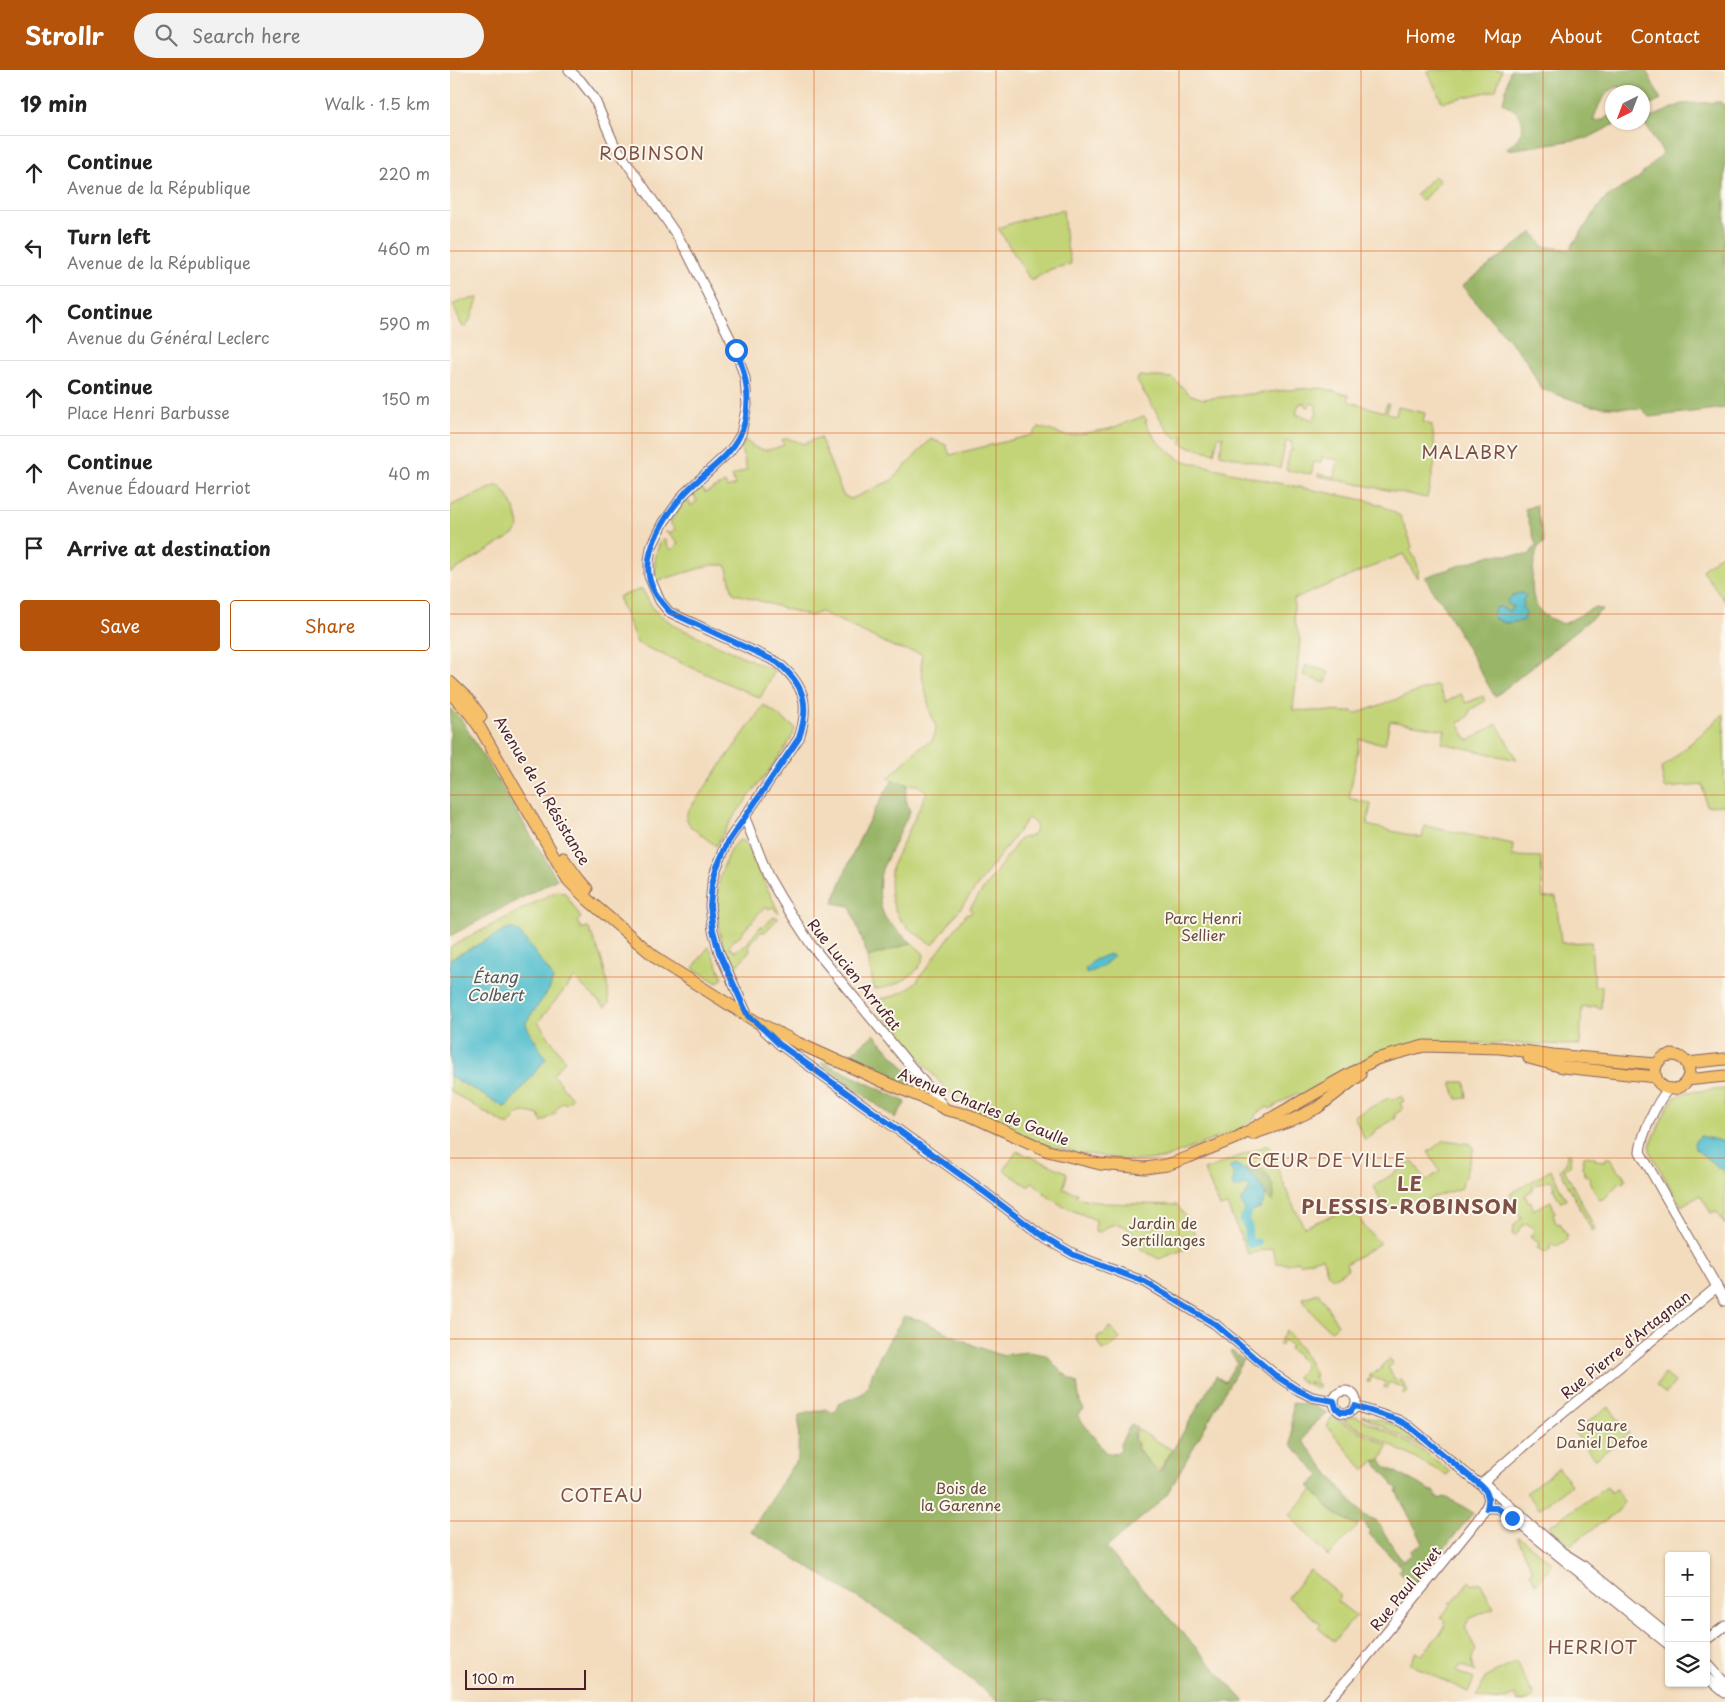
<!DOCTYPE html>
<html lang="en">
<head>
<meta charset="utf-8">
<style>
  body { margin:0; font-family:"Playpen Sans",sans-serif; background:#f2f2f2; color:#222 }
  .controls { position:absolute; right:15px; bottom:15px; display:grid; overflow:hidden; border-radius:5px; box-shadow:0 1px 4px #0004 }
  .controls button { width:45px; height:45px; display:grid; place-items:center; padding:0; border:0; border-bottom:1px solid #e0e0e0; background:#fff; color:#222; font:25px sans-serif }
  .compass { position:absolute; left:1155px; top:15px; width:45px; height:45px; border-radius:50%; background:#fff; box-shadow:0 1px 4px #0004; rotate:222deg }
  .scale { position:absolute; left:15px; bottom:12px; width:121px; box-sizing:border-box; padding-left:5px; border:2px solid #4a1f2b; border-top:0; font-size:14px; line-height:18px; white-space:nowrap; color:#4a1f2b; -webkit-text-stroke:4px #fbf7ec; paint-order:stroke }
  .stop { position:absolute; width:15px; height:15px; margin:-11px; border:4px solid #1a73e8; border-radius:50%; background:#fff }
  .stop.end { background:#1a73e8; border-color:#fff; box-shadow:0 1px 5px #0008 }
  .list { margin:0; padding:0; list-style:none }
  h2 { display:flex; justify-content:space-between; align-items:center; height:65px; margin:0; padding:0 20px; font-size:21px }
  h2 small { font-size:16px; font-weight:400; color:#767676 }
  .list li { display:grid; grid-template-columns:32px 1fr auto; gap:15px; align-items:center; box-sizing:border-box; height:75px; padding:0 20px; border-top:1px solid #e0e0e0 }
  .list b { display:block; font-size:19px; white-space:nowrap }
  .list p { margin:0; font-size:16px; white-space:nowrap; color:#767676 }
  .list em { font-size:16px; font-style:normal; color:#767676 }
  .actions { display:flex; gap:10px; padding:15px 20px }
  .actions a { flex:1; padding:11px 0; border:1px solid #b45309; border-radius:5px; text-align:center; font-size:18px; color:#b45309 }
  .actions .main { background:#b45309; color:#fff }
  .icon { flex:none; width:28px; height:28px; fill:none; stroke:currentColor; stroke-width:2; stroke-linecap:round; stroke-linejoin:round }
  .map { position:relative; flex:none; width:1275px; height:1632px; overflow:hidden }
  header { display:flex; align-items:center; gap:30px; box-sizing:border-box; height:70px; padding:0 25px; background:#b45309; color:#fff }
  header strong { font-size:24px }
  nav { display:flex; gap:28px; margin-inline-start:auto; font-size:18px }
  .search { width:350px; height:45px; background:#f2f2f2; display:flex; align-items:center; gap:12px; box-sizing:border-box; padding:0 18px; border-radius:28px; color:#767676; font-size:19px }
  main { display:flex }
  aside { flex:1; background:#fff }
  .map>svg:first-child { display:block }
  .green { fill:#c2d477; stroke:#867a51; fill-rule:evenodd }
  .forest { fill:#99b668; stroke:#726a4a }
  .water { fill:#54bfcf; stroke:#4f6f7d }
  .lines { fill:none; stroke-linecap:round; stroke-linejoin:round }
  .canal { stroke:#54bfcf; stroke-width:9 }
  .minor-casing { stroke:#85615e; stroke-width:11 }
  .major-casing { stroke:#85615e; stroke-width:13 }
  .minor { stroke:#fff; stroke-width:9 }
  .major { stroke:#f6c06b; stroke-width:11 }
  .route { stroke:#1a73e8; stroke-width:6 }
  .grid { fill:none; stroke:#d8530f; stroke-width:1; stroke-opacity:0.55 }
  .labels { text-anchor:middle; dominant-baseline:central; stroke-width:4; stroke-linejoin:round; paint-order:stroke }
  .street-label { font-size:15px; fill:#4a1f2b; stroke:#fbf7ec }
  .park-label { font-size:15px; fill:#684c3e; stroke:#fbf7ec }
  .water-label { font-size:16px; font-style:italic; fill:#4e5764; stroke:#fbf7ec }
  .quarter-label { font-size:18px; letter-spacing:1px; fill:#7e4f45; stroke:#fbf7ec }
  .district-label { font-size:20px; font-weight:bold; letter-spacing:1px; fill:#7e4f45; stroke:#fbf7ec }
</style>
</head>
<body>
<header>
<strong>Strollr</strong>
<div class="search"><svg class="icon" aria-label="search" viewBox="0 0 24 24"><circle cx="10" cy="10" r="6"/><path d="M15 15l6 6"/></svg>Search here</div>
<nav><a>Home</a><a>Map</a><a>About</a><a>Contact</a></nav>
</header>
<main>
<aside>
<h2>19 min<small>Walk · 1.5 km</small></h2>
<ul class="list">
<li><svg class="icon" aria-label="ahead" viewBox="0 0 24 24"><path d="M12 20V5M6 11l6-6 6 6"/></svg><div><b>Continue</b><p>Avenue de la République</p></div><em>220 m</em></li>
<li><svg class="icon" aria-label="left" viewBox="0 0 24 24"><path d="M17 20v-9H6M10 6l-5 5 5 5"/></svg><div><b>Turn left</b><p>Avenue de la République</p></div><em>460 m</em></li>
<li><svg class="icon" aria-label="ahead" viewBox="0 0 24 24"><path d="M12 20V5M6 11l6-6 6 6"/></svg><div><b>Continue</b><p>Avenue du Général Leclerc</p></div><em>590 m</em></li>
<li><svg class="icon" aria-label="ahead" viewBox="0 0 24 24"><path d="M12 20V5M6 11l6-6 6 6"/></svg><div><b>Continue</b><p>Place Henri Barbusse</p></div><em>150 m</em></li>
<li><svg class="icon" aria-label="ahead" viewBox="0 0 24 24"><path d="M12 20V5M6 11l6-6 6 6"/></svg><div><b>Continue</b><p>Avenue Édouard Herriot</p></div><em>40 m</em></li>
<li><svg class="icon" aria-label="arrive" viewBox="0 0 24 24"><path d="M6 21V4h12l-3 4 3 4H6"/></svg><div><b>Arrive at destination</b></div></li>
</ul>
<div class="actions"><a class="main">Save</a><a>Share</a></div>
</aside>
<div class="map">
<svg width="1275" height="1632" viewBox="0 0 1275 1632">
  <rect width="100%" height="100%" fill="#fbf7ec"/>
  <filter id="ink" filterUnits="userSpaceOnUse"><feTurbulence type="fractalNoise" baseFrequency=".02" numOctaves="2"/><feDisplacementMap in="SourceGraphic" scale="10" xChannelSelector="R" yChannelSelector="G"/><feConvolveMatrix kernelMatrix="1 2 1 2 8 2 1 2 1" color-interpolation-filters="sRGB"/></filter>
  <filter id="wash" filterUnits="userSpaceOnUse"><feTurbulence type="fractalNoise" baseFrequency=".0096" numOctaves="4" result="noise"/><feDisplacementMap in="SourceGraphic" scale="20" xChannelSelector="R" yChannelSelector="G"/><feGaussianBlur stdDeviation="1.12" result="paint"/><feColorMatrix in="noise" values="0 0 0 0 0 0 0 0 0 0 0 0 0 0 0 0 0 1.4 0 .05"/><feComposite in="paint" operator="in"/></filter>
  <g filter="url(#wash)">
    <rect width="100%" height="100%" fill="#f3dcbd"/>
    <!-- green -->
    <g class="green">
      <path d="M977 0H1052L1046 20 992 32Z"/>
      <path d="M984 106 990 111 972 131 966 125Z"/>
      <path d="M613 140 616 172 621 194 601 199 581 211 548 158 584 146Z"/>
      <path d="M28 228C25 239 22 247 16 257L12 256 3 235 13 230Z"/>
      <path d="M689 306 723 308 739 324 753 329 847 319 871 318 899 325 898 331 934 342 937 334H939L937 343 946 345 948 337 975 343 973 352 982 355 986 388 977 428 868 406V404L885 407 888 390 872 387 871 393 864 392 861 404 836 400 840 380 843 381V379L841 378 842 372 836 371 830 398 770 384 773 366 768 367 764 383 736 376 731 372 734 367 732 365 728 369 718 361 687 311ZM852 332 856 333 855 336 859 337 860 333 867 335 865 339 867 341 864 350 846 344 849 334H852Z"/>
      <path d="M694 346 697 351 695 352 707 371 730 390 823 412 919 431 933 436 950 446 959 467 962 477 960 480C965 487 971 499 967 508L953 484 844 529V547L850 570 843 640 898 642 902 641 905 644 987 615 996 632 1011 624 1016 633 1033 626 1035 631 1020 640 1018 647 1008 653 1018 671 1047 654 1067 690 992 673 995 660 940 651 935 674 910 669 899 728 921 734 917 755 972 768 975 756 1063 774 1062 786 1091 787 1093 828 1106 827 1111 873 1141 872 1143 902 1145 905 1144 907V916H1152L1151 938H1147V936H1143L1142 938 1132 936 1130 975 979 972 852 1027 847 1023 820 1039 818 1037 805 1044 806 1047 791 1059 712 1089 684 1091 636 1084 595 1076 529 1045 508 1031 485 1007 429 940 426 930 444 926 459 918 467 911 517 843 520 844 522 841 520 838 569 770C574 765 580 769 585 763L586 754 578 748 483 875C474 869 464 863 456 856 440 841 438 815 442 796L477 722 468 715 454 714 438 708 470 677 482 671 485 664 486 657 480 641 471 601 472 584 444 577 371 542 360 546 283 523 276 495H261L206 511C204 495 204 482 213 468L217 471 215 474 222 480 228 473 215 461 220 464 225 459 220 453 228 440 238 430 241 436 247 431 243 424 251 416 255 423 275 413 277 418 285 415 282 406 297 400 291 379 295 370C311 383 315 382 334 375L332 370 337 368 354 374 370 367 393 425 401 429 442 410 481 369 496 375 500 385 582 365 589 357 617 366 659 359Z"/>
      <path d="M48 415C59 423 68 444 69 457L63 465 0 503V436Z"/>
      <path d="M1275 481V531L1252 500Z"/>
      <path d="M192 519 204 540 225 556 325 601 310 628 187 573 168 527Z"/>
      <path d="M856 595 879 602 876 613 853 606Z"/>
      <path d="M314 635 345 658C341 672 331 684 323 695 304 721 281 747 266 776L241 757 236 748 238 741Z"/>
      <path d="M1274 644 1275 735 1256 736 1253 715 1215 718 1211 699Z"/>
      <path d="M291 770 295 772 329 843 322 837 319 839 315 836 286 870 285 869 279 876 282 880 286 881 292 875 294 877 311 856 313 857 325 846 328 848 315 862H311L299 875 300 880 286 897H284C263 864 262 822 277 787 280 780 284 772 291 770Z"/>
      <path d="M107 821 115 823 131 848 127 852 132 859 136 857 139 859C151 884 158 906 159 933L155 937 124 908 88 952 115 990 103 1005 122 1028 116 1034 113 1032 105 1040 107 1042 92 1052 89 1045C69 1040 71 1041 58 1056L0 1021V877Z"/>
      <path d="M462 873 474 884C473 904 442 919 424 919L418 887Z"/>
      <path d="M259 876 273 908 267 913 243 898Z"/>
      <path d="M1002 1012H1015L1017 1028 1007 1029 1002 1016Z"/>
      <path d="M1275 1019V1155L1266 1141 1261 1143 1250 1125 1231 1136 1202 1086 1200 1080 1201 1073 1218 1036 1225 1027 1237 1022Z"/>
      <path d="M951 1026 954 1031 950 1033 953 1039 944 1045 946 1048 924 1061 925 1063 915 1070 904 1046 940 1027 942 1030Z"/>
      <path d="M995 1070 1021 1074 1024 1078 1011 1118 981 1128 958 1140 933 1136 924 1116 963 1091 976 1111 990 1101 978 1082Z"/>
      <path d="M818 1075 841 1131 854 1157 904 1137 914 1156 930 1173 896 1194 898 1199 883 1208 878 1204 872 1187 849 1194 847 1191 838 1194 827 1193 822 1178 798 1184 777 1135 770 1137 754 1100Z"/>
      <path d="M567 1081 616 1102 617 1105 613 1119 627 1123 626 1127 654 1133 727 1135 736 1147 748 1170 738 1178 709 1189 691 1179C687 1166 675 1149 659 1156 653 1159 652 1163 645 1162L646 1150 614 1137 596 1125 583 1112 577 1116 554 1100Z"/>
      <path d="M1117 1084 1121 1085 1120 1095 1114 1099 1141 1151 1145 1159 1142 1161 1110 1100 1116 1092Z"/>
      <path d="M1134 1086 1145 1087V1090L1155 1091 1156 1088H1160L1169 1102 1171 1101 1176 1110 1173 1113 1171 1111 1155 1128 1149 1130 1139 1111 1140 1110 1138 1105 1136 1106 1132 1097Z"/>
      <path d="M1101 1100 1116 1130 1111 1132 1103 1119 1105 1117 1102 1111 1100 1110 1083 1116V1119L1075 1125 1078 1132 1081 1131 1083 1139H1085L1101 1131 1105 1143 1103 1145 1106 1153 1108 1154 1110 1153 1117 1166 1116 1167 1117 1170 1105 1177 1103 1174 1099 1176 1101 1179 1095 1182 1087 1178 1089 1173 1080 1167 1085 1160 1078 1154H1074L1065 1166 1062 1164 1064 1156 1071 1148 1060 1124Z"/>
      <path d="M869 1223 888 1255 881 1261C871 1252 858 1241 853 1228Z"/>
      <path d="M660 1257 670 1269 658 1279 653 1280 647 1271 648 1266 655 1263Z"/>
      <path d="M836 1260 852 1280 866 1306 864 1307 866 1311 864 1314H868L869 1317 866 1319 858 1315 861 1313 860 1312 856 1314 847 1308 855 1296 852 1290 848 1288 849 1286 839 1279 841 1275 833 1270 831 1276 828 1274Z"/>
      <path d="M940 1289 943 1294 938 1297 946 1311 951 1309 958 1322 956 1324H953L954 1318 939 1312 937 1318 934 1317 935 1312 921 1307 920 1312H917L921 1302 923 1304 932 1298 931 1296Z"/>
      <path d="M1215 1304 1225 1312 1216 1324 1206 1316Z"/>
      <path d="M1159 1337 1179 1364 1145 1389 1124 1362Z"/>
      <path d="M913 1345 948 1356 981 1382 913 1346Z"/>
      <path d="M906 1346C939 1363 973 1377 1000 1402L997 1405 893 1350Z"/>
      <path d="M882 1347 938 1376 931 1390 924 1392 914 1400 877 1356Z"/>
      <path d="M687 1359 722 1380 709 1401 697 1390 687 1377 688 1374 684 1368Z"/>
      <path d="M1109 1398 1121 1415 1089 1439 1076 1422Z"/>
      <path d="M1157 1417 1161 1423 1166 1419 1174 1432 1168 1441 1120 1475 1099 1456Z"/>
      <path d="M863 1420 884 1443 908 1456 878 1486 839 1445Z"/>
      <path d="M1068 1466 1103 1494 1086 1514 1080 1503 1083 1501 1067 1467Z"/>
      <path d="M860 1500 891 1526 887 1531 906 1546 884 1571 868 1558 871 1554 838 1527Z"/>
      <path d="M1019 1511 1023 1515 1030 1512 1044 1538 1019 1549 1015 1557 1026 1580C1020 1588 1020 1595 1026 1602L1011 1595 1007 1602 1024 1609 1018 1622 960 1594 966 1582 972 1585 995 1557V1551L991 1547 1001 1535 999 1533 1000 1532 1002 1533Z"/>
      <path d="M1067 1592 1080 1621 1082 1620 1083 1628 1068 1632 1065 1625C1048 1632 1044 1632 1027 1626L1036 1607Z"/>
    </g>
    <!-- forest -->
    <g class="forest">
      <path d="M1060 0H1196L1211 30 1193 39 1192 22H1174L1169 16C1154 20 1147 38 1143 51L1153 50 1162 43V52L1167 53 1138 68 1058 80 1057 78C1068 70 1080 56 1067 43 1064 39 1058 36 1053 33Z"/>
      <path d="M1270 32 1275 36V338L1199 347 1193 339 1141 336 1091 319 1077 291 1012 216 1083 162 1093 176 1119 180 1154 129 1187 109 1213 83 1193 51 1232 34Z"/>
      <path d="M1086 435 1094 473 1088 477C1083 492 1077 528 1090 541 1095 547 1106 551 1114 554L1143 538 1153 539 1045 627 991 531 985 525 975 507 1041 485H1079L1086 475 1075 439Z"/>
      <path d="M0 638 11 649 107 809 0 866Z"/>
      <path d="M443 710 458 715C454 725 456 731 460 741L432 799C428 812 428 837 436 849 443 858 453 865 462 873L418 887 400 836 383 833C399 790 417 749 443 710Z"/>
      <path d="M424 964 466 1011 462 1016 406 990 405 985 403 982Z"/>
      <path d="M373 992 456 1032 445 1048 371 994Z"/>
      <path d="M804 1092C817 1102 827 1115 823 1132 811 1124 808 1107 795 1099Z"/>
      <path d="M454 1246 471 1250 523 1275 550 1285 578 1282 596 1285 610 1301 627 1313 630 1333 634 1339 627 1345 656 1383C663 1384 667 1385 671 1380L670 1374 681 1354 687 1357 684 1363V1372L688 1374 687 1379 707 1402H710L766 1306 775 1312 787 1292 780 1282 782 1281 793 1290 717 1424 702 1439 656 1478 795 1632H548L469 1566 301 1461 343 1395 348 1390 349 1345 376 1339 381 1342H384L388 1339V1334L412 1324 419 1315 418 1313 430 1286Z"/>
      <path d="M842 1333 861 1335 877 1343 861 1357 853 1371 894 1423 915 1446 926 1450 952 1491 962 1485 961 1480 973 1473 946 1421 948 1420 924 1392 931 1390 936 1397 984 1422 988 1429 995 1427 1015 1437 1023 1443 964 1515 949 1501 951 1497 919 1464 921 1461 912 1452 908 1456 884 1443 859 1416 870 1406 842 1375Z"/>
    </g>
    <!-- water -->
    <g class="water">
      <path d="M1070 523H1073L1076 526 1073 530 1074 535 1072 538 1077 543 1072 551 1056 553 1045 549 1043 544 1045 538 1051 537 1058 541 1063 539 1064 536 1059 535 1057 531 1062 526Z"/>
      <path d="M58 859H63L70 863 101 904 103 909 99 920 76 952 77 957 96 989 58 1035 54 1037 0 1006V889Z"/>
      <path d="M659 884 664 886 653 896 637 904 635 899 644 890Z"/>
      <path d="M1250 1066 1275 1072V1098L1273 1101 1245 1079 1244 1072Z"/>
      <path d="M785 1094 802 1104 816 1124 811 1138 801 1141 793 1137 791 1131 800 1118 797 1115 784 1119 782 1115 784 1105 779 1097Z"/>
    </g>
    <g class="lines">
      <!-- canal -->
      <path class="canal" d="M798 1139 794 1150 798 1156V1169L801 1174 807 1173"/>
    </g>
  </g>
  <g filter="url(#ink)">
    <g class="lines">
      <!-- minor casing -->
      <g class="minor-casing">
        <g id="minor">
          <path d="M119 0 130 10 144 28 164 74 228 167 238 184 286 280 295 308 297 335 291 364 285 374 279 382 234 424 214 452 201 478 199 491V506L210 531 219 542 327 592C355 615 360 634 349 668L278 771 266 799 262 814 260 836 263 860 269 882 298 946"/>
          <path d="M295 748 318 806 332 830 362 876 495 1038"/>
          <path d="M311 957 329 974 537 1124 596 1169 624 1185 695 1212 765 1254 827 1306 846 1319 862 1327 884 1331"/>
          <path d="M1219 1018C1206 1033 1192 1063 1190 1082L1275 1231"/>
          <circle cx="895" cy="1332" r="11"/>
          <path d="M1033 1412 1084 1367 1267 1217"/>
          <path d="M1036 1415 1112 1482 1131 1494 1219 1566"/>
          <path d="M1037 1438H1047L1057 1444 1219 1575"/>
          <path d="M1256 1570 1275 1556"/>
          <path d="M1256 1592 1275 1613"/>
          <path d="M1256 1607 1275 1623"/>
          <path d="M877 1632 912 1593 1026 1452C1040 1434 1046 1424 1024 1410L959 1356 948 1350 905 1336"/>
        </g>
      </g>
      <!-- major casing -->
      <g class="major-casing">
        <g id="major">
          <path d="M0 612 19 630 31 647"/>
          <path d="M0 623 20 644 30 658 118 810 138 830 210 891 305 951 348 973 434 1012 478 1030 497 1040 519 1045 598 1081 650 1094 695 1098 717 1095 739 1087 788 1067 926 989 974 976 1050 978 1103 985 1206 994"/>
          <path d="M113 788 130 811 137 819"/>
          <circle cx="1222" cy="1002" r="17"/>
          <path d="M1079 988 1113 997 1206 1007"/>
          <path d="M1237 993 1275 989"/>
          <path d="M1237 1010 1275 1006"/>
          <path d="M802 1064 840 1051 867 1038 910 1005"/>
        </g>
      </g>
      <!-- minor -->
      <use href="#minor" class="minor"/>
      <!-- major -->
      <use href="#major" class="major"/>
    </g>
  </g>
  <g class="lines" filter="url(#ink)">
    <!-- route -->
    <path class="route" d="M286 280C297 306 303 338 290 365 279 389 252 404 235 423 217 443 194 478 199 506 201 520 211 532 220 542L327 592C355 615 360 635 349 668L278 772 266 799 262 814 260 836 263 860 269 882 298 946 305 951 329 974 537 1124 596 1169 624 1185 695 1212 765 1254 826 1306 846 1319 862 1327 884 1331 886 1338 891 1342H900L905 1336 948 1350 959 1356 1024 1410C1035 1418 1041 1424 1037 1438H1047L1062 1448"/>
  </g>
  <!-- grid -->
  <path class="grid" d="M182 0V1632M364 0V1632M546 0V1632M729 0V1632M911 0V1632M1093 0V1632M0 181H1275M0 363H1275M0 544H1275M0 725H1275M0 907H1275M0 1088H1275M0 1269H1275M0 1451H1275"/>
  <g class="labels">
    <!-- street labels -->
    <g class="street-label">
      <text transform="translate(93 720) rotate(59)">Avenue de la Résistance</text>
      <text transform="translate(405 904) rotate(51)">Rue Lucien Arrufat</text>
      <text transform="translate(534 1036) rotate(22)">Avenue Charles de Gaulle</text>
      <text transform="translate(1175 1274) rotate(-39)">Rue Pierre d'Artagnan</text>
      <text transform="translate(955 1518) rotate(-51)">Rue Paul Rivet</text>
    </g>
    <!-- park labels -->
    <g class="park-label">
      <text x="753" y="847">Parc Henri<tspan x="753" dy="17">Sellier</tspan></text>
      <text x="713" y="1152">Jardin de<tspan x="713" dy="17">Sertillanges</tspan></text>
      <text x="1152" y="1354">Square<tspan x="1152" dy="17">Daniel Defoe</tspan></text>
      <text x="511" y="1417">Bois de<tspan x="511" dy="17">la Garenne</tspan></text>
    </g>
    <!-- water labels -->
    <g class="water-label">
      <text x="45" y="906">Étang<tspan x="45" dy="18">Colbert</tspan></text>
    </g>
    <!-- quarter labels -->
    <g class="quarter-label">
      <text x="202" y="82">ROBINSON</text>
      <text x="1020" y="381">MALABRY</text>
      <text x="877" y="1089">CŒUR DE VILLE</text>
      <text x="152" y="1424">COTEAU</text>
      <text x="1143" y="1576">HERRIOT</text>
    </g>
    <!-- district labels -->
    <g class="district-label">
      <text x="960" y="1113">LE<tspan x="960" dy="23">PLESSIS-ROBINSON</tspan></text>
    </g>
  </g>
</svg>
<div class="controls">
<button>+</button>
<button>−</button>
<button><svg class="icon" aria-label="layers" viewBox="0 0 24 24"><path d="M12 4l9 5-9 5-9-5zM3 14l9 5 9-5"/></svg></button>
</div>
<svg class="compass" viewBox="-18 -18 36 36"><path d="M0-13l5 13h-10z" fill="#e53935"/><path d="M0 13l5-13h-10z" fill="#767676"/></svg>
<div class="scale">100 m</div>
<div class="stop" style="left:286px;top:280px"></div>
<div class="stop end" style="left:1062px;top:1448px"></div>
</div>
</main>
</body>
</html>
